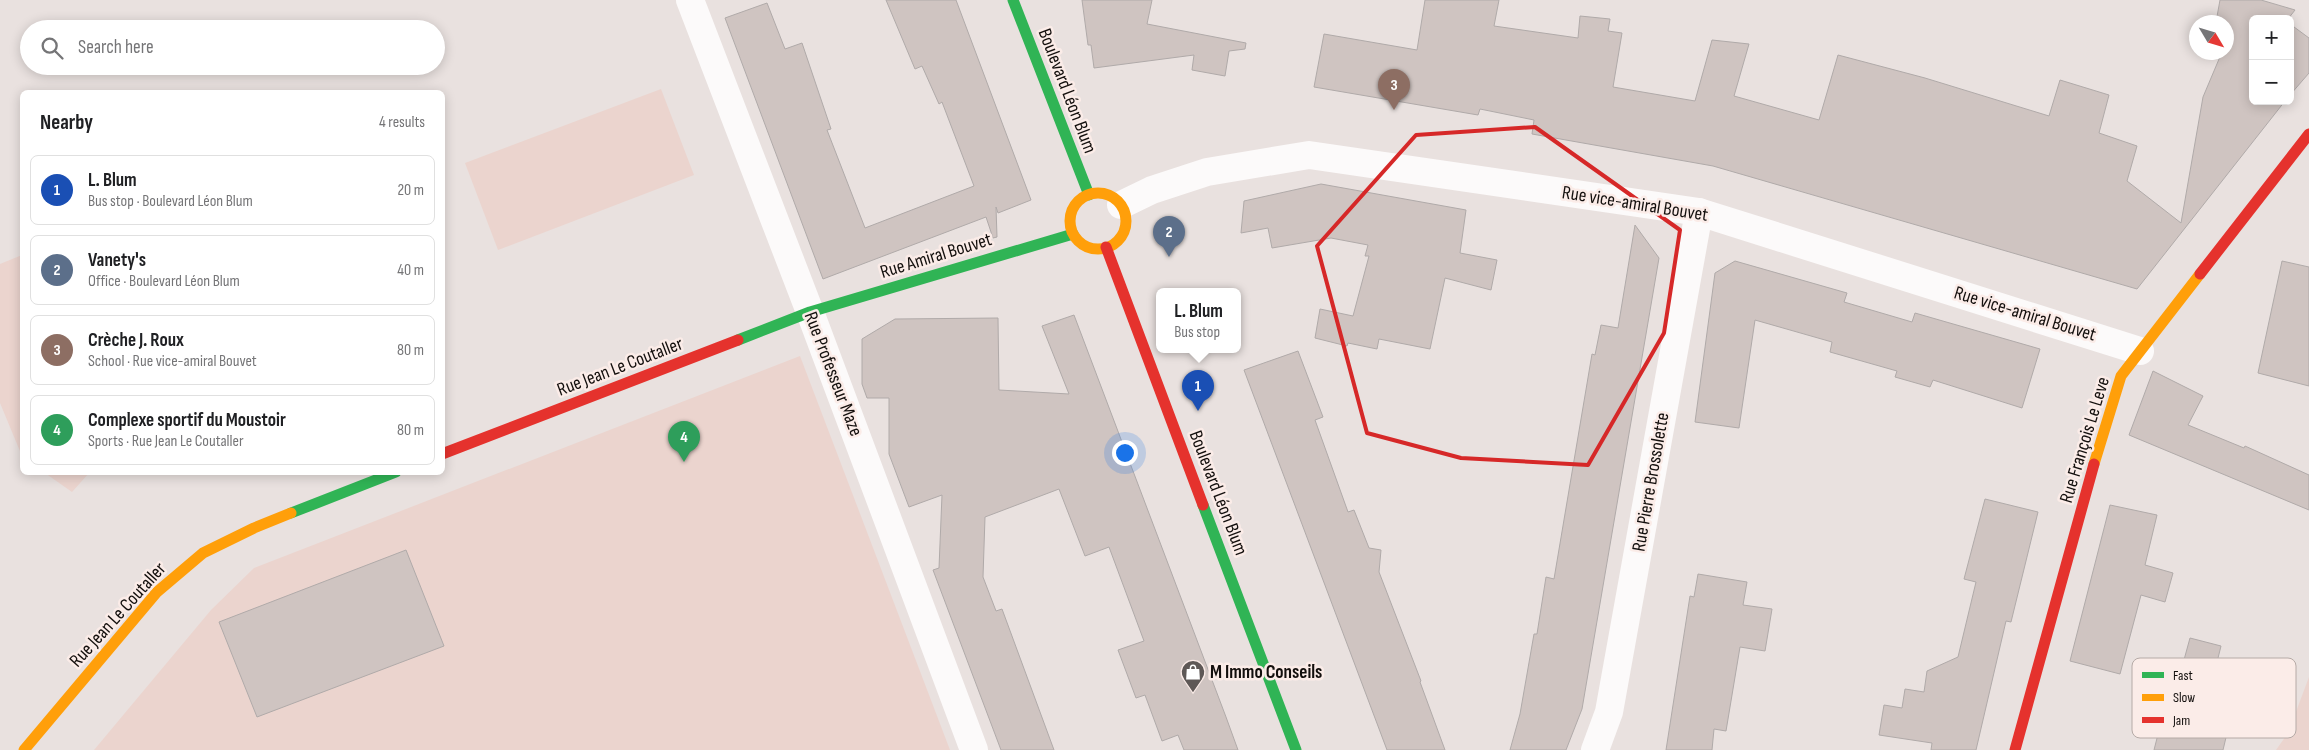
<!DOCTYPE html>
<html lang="en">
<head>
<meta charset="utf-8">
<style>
  body { margin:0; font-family:"Sofia Sans Condensed",sans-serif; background:#f2f2f2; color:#202124 }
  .controls { position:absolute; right:15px; top:15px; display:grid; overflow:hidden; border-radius:8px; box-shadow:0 2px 12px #0003 }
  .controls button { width:45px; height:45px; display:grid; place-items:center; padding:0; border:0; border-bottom:1px solid #e0e0e0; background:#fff; color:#202124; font:25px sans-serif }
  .compass { position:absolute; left:2189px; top:15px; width:45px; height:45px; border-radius:50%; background:#fff; box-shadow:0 2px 12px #0003; rotate:128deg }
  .you { position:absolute; left:1124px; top:452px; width:18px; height:18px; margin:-12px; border:4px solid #fff; border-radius:50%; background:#1a73e8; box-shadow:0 0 0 8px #1a73e833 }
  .badge { display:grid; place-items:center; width:32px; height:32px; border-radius:50%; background:#0b8043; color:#fff; font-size:16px; font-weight:700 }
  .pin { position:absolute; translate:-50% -41px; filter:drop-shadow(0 1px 2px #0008) }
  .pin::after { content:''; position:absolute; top:26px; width:18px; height:15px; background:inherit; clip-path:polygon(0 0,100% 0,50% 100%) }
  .popup { position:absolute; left:1156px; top:288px; width:85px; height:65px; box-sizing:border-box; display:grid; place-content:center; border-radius:8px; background:#fff; filter:drop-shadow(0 1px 4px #0005); font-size:16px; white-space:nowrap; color:#757577 }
  .popup b { font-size:19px; color:#202124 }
  .popup::after { content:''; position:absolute; left:50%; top:100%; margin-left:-10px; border:10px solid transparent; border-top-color:#fff }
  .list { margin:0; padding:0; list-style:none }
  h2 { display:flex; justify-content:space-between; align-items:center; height:65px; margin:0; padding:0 20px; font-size:21px }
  h2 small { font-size:16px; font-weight:400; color:#757577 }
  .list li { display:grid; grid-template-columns:32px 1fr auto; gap:15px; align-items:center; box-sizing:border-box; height:70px; margin:0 10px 10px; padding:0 10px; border:1px solid #e0e0e0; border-radius:8px }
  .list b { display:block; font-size:19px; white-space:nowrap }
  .list p { margin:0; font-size:16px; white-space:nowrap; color:#757577 }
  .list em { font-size:16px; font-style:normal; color:#757577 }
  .icon { flex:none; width:28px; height:28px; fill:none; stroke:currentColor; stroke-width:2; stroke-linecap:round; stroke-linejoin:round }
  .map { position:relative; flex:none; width:2309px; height:750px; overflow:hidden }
  .search { position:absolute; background:#fff; box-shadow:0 2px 12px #0003; left:20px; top:20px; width:425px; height:55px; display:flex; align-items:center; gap:12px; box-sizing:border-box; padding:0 18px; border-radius:28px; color:#757577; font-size:19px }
  .panel { position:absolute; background:#fff; box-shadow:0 2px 12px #0003; left:20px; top:90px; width:425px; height:385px; border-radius:8px }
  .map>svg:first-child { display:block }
  .green { fill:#ebd4ce }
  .building { fill:#cfc4c1; stroke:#b0aaa9 }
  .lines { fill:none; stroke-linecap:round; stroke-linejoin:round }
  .street { stroke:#fcfafa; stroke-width:28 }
  .fast { stroke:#30b455; stroke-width:11 }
  .slow { stroke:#ff9f0a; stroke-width:11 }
  .jam { stroke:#e5322d; stroke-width:11 }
  .marked { fill:none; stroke:#d62828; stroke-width:4; stroke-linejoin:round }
  .labels { text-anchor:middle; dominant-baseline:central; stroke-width:5; stroke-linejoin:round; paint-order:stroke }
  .street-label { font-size:19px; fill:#130f0d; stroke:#fbece8 }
  .poi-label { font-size:19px; font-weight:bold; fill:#130f0d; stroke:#fbece8; text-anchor:start }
  .key { fill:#fbece8; stroke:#b5aaa6; stroke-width:1 }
  .key-label { font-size:14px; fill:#130f0d }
</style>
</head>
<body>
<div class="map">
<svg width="2309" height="750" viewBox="0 0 2309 750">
  <rect width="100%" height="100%" fill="#e9e1df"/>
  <!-- green -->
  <g class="green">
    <path d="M661 89 694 175 498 250 465 163Z"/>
    <path d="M22 255V456L0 403V264Z"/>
    <path d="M800 356 950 750H94L211 610 254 568Z"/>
    <path d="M45 473H89L72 492Z"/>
    <path d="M2309 677V750H2276L2288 733Z"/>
  </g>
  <!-- building -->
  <g class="building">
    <path d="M886 0H956L1031 200 998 213 996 207 997 237 993 238 986 217 823 279 725 18 767 3 785 49 802 43 831 129 827 130 865 228 974 186 942 102 939 104 922 66 915 69Z"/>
    <path d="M1082 0H1152L1147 24 1246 43 1245 49 1229 51 1225 76 1192 70 1194 55 1094 68 1091 45H1088Z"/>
    <path d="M1425 0H1499L1494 26 1578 38 1580 16 1610 19 1608 31 1622 33 1613 87 1695 101 1712 40 1749 44 1734 96 1819 120 1838 55 1925 78 2049 116 2060 80 2109 95 2099 133 2137 146 2127 181 2181 223 2203 97 2222 52H2226V22H2216L2220 0H2261L2295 10 2288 19H2253V101H2285L2137 289 1713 166 1532 134 1534 120 1480 109 1478 115 1314 87 1324 34 1417 50Z"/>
    <path d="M2290 24 2309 38V73L2290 95Z"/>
    <path d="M1321 184 1466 210 1460 253 1497 260 1491 290 1445 278 1430 349 1379 339 1377 349 1348 343 1347 346 1315 338 1320 309 1353 316 1369 256H1365L1368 245 1331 238 1272 248 1268 228 1241 233 1244 201Z"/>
    <path d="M1635 225 1659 258 1582 709 1566 750H1510L1520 714 1534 634H1537L1546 577 1554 579 1592 354 1595 355 1601 325 1618 328Z"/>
    <path d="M1735 261 1847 293 1844 302 1912 322 1915 313 2040 349 2022 408 1933 380 1930 387 1895 377 1897 371 1830 352 1832 342 1755 320 1739 428 1695 422 1715 273Z"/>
    <path d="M2282 261 2309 267V386L2258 373Z"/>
    <path d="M1074 315 1226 717 1238 750H1184L1178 735 1162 741 1145 695 1136 698 1118 650 1144 641 1109 547 1085 556 1059 489 985 517 983 577 996 611 1002 609 1054 750H1001L933 570 939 568 942 495 909 507 889 454V398H867L862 384V339L895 319 998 318 999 390 1069 394 1042 326Z"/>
    <path d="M1298 351 1323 417 1315 420 1348 512 1354 510 1369 548 1381 550 1379 572 1421 681 1420 682 1445 750H1387L1244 370Z"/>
    <path d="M2153 371 2203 396 2188 425 2244 448 2245 446 2309 475V510L2129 435Z"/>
    <path d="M1985 499 2038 512 2011 622 2006 621 1976 750H1931L1932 743 1879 735 1884 705 1902 708 1905 689 1924 692 1927 671 1958 657 1976 582 1964 579Z"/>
    <path d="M2110 505 2157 515 2145 565 2173 573 2165 602 2141 595 2120 674 2070 661Z"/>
    <path d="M406 550 444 646 257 717 219 622Z"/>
    <path d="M1698 574 1747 582 1743 605 1772 609 1765 651 1740 647 1726 731 1714 729 1712 750H1666L1690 596 1694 597Z"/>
    <path d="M2190 638 2221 646 2208 698 2234 704 2223 750H2154L2170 687 2176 689Z"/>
  </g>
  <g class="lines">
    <!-- street -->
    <g class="street">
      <path d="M690 0 810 312 974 750"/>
      <path d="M1121 205 1152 190 1207 172 1309 155 1699 212 2140 351"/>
      <path d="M1595 750 1609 712 1699 212"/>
    </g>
    <!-- fast -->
    <g class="fast">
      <path d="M1013 0 1089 195"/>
      <path d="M738 340 810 312 1073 234"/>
      <path d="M1203 505 1296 750"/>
      <path d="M291 513 396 472"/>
    </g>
    <!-- slow -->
    <g class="slow">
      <circle cx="1098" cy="221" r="28"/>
      <path d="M2094 464 2121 376 2200 274"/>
      <path d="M24 750 157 592 203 553 254 528 291 513"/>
    </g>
    <!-- jam -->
    <g class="jam">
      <path d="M1106 247 1203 505"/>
      <path d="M2200 274 2309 134"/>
      <path d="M442 454 738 340"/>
      <path d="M2015 750 2094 464"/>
    </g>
  </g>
  <!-- marked area -->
  <path class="marked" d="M1535 127 1680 230 1664 333 1588 465 1461 458 1367 433 1317 246 1416 135Z"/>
  <!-- icons -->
  <defs>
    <g id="shop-pin" transform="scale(1.25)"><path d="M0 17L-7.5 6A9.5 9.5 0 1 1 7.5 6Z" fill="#5e5856" stroke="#fbece8"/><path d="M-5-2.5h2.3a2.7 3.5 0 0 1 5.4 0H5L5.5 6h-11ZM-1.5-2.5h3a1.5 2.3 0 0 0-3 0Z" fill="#fff"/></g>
  </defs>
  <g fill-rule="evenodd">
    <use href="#shop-pin" x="1193" y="672"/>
  </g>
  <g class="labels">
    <!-- street labels -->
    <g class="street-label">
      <text transform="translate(1067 91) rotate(69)">Boulevard Léon Blum</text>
      <text transform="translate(1635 204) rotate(9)">Rue vice-amiral Bouvet</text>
      <text transform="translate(936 256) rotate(-17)">Rue Amiral Bouvet</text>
      <text transform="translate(2025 314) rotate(17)">Rue vice-amiral Bouvet</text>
      <text transform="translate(620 367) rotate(-21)">Rue Jean Le Coutaller</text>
      <text transform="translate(833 374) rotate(69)">Rue Professeur Maze</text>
      <text transform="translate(2085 440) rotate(-73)">Rue François Le Leve</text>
      <text transform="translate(1651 482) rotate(-80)">Rue Pierre Brossolette</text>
      <text transform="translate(1218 493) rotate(69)">Boulevard Léon Blum</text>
      <text transform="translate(118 615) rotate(-48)">Rue Jean Le Coutaller</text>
    </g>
    <!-- poi labels -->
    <g class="poi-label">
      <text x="1210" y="672">M Immo Conseils</text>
    </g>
  </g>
  <!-- legend -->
  <rect x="2132" y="658" width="164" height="80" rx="8" class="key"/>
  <rect x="2142" y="672" width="22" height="6" fill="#30b455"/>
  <rect x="2142" y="694" width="22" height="7" fill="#ff9f0a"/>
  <rect x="2142" y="717" width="22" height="6" fill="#e5322d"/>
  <g class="key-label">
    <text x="2173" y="680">Fast</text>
    <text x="2173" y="702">Slow</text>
    <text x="2173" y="725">Jam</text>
  </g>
</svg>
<div class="controls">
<button>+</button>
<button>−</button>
</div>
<svg class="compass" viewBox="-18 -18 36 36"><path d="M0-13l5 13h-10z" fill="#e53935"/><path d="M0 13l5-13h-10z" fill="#757577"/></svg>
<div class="you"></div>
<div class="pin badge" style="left:1198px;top:411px;background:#1a4fb4">1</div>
<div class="popup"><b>L. Blum</b>Bus stop</div>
<div class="pin badge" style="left:1169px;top:257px;background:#5c6f8a">2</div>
<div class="pin badge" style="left:1394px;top:110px;background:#8d6e63">3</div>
<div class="pin badge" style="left:684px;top:462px;background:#2e9e5b">4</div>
<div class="search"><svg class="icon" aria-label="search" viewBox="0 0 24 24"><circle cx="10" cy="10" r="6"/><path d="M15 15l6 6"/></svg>Search here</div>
<section class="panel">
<h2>Nearby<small>4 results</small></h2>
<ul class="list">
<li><span class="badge" style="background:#1a4fb4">1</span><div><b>L. Blum</b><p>Bus stop · Boulevard Léon Blum</p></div><em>20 m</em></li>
<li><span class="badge" style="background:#5c6f8a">2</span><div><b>Vanety's</b><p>Office · Boulevard Léon Blum</p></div><em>40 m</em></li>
<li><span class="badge" style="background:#8d6e63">3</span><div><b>Crèche J. Roux</b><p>School · Rue vice-amiral Bouvet</p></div><em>80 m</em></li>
<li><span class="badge" style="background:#2e9e5b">4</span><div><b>Complexe sportif du Moustoir</b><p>Sports · Rue Jean Le Coutaller</p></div><em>80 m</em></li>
</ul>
</section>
</div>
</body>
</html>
